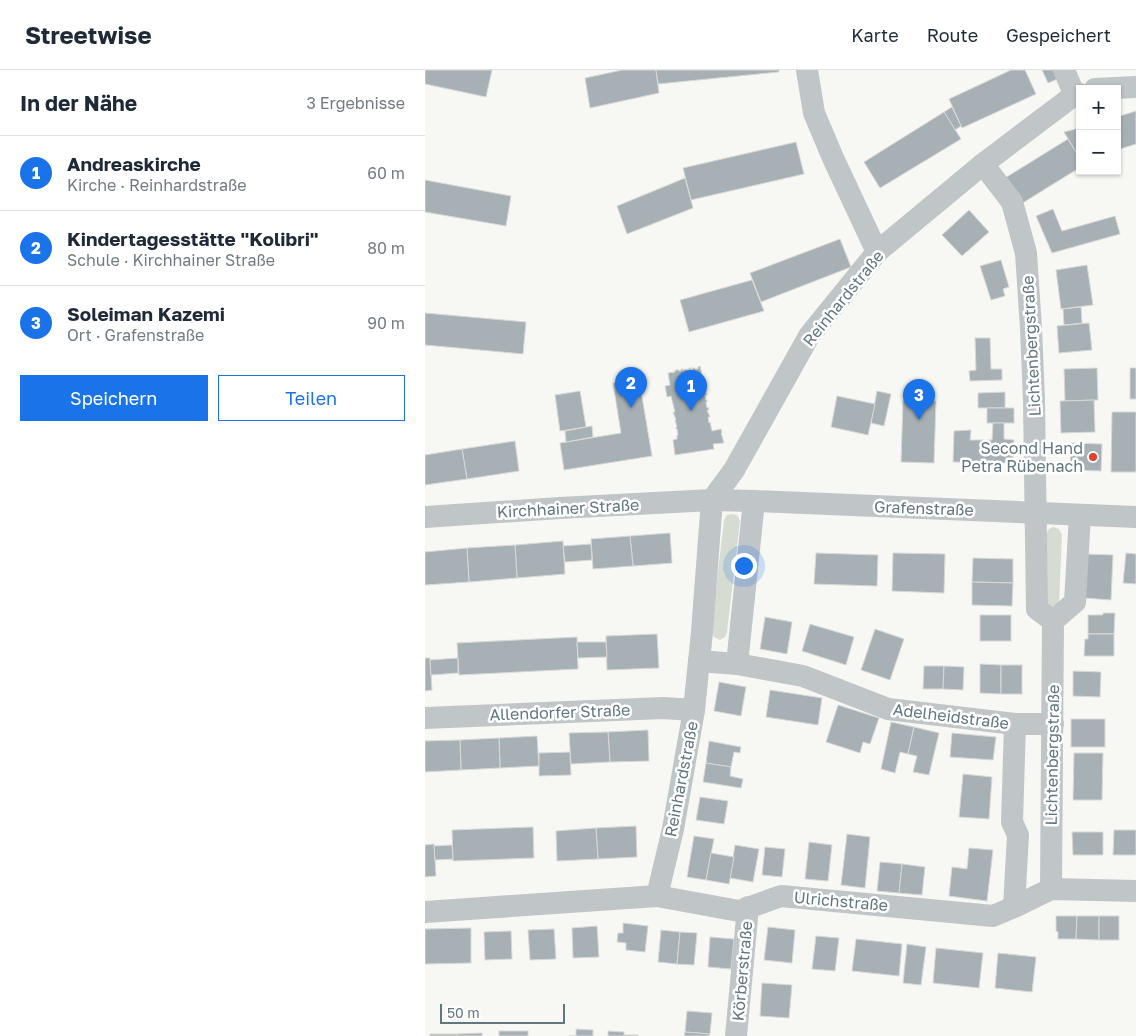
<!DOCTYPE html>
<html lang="de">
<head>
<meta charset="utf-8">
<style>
  body { margin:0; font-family:"Golos Text",sans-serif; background:#f2f2f3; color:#1f2937 }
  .controls { position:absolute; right:15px; top:15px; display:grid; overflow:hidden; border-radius:0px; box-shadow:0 1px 4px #0004 }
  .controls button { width:45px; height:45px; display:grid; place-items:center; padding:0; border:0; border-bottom:1px solid #e0e1e3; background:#fff; color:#1f2937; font:25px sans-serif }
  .scale { position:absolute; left:15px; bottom:12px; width:125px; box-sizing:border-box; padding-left:5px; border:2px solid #62767f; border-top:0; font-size:14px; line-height:18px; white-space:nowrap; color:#62767f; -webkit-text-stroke:4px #fff; paint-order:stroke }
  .you { position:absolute; left:318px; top:495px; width:18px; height:18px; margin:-12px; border:4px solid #fff; border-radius:50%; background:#1a73e8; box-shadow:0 0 0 8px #1a73e833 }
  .badge { display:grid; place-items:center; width:32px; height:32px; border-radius:50%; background:#1a73e8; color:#fff; font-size:16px; font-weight:700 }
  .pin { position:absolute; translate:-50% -41px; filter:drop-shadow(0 1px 2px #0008) }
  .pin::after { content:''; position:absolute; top:26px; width:18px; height:15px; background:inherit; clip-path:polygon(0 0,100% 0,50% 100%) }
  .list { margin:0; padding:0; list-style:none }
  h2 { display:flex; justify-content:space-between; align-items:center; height:65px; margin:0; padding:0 20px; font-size:21px }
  h2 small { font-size:16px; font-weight:400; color:#747a83 }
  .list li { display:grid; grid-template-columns:32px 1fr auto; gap:15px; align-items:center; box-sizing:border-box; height:75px; padding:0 20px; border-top:1px solid #e0e1e3 }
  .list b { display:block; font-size:19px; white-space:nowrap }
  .list p { margin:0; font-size:16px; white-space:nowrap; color:#747a83 }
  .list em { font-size:16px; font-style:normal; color:#747a83 }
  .actions { display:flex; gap:10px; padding:15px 20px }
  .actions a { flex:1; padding:11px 0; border:1px solid #1a73e8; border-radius:0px; text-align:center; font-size:18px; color:#1a73e8 }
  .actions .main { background:#1a73e8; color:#fff }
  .map { position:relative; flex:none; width:711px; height:966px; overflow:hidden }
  header { display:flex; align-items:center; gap:30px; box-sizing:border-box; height:70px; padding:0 25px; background:#fff; border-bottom:1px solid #e0e1e3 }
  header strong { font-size:24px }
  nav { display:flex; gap:28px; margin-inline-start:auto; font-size:18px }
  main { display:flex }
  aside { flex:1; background:#fff }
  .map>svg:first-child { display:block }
  .green { fill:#d7dcd3 }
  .building { fill:#a7b1b5; stroke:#d9d8d6 }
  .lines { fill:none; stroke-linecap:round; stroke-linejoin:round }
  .minor { stroke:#c0c5c8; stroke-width:22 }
  .poi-dot { fill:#e43f27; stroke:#fff; stroke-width:2 }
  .labels { text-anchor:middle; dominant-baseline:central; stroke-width:5; stroke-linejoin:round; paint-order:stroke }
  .street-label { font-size:16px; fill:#62767f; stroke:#fff }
  .poi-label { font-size:16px; fill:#62767f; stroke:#fff; text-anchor:end }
</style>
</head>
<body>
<header>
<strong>Streetwise</strong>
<nav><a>Karte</a><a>Route</a><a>Gespeichert</a></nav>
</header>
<main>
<aside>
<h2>In der Nähe<small>3 Ergebnisse</small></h2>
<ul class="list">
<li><span class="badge">1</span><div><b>Andreaskirche</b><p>Kirche · Reinhardstraße</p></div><em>60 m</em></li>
<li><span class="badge">2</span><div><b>Kindertagesstätte &quot;Kolibri&quot;</b><p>Schule · Kirchhainer Straße</p></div><em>80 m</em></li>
<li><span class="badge">3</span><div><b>Soleiman Kazemi</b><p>Ort · Grafenstraße</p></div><em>90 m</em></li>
</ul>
<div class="actions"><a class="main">Speichern</a><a>Teilen</a></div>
</aside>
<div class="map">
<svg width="711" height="966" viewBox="0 0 711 966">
  <rect width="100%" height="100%" fill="#f7f7f4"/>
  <!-- green -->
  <g class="green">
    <path d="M307 444 312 445 315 451 302 562 300 567 295 570 289 567 286 562 299 450 302 445Z"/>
    <path d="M628 457 634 459 637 465 634 534 621 539V464L624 459Z"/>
  </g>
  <!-- building -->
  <g class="building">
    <path d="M0 0H67L61 27 0 14Z"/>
    <path d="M197 0H231L234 23 165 38 160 8Z"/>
    <path d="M231 0H354V2L233 14Z"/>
    <path d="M586 0H600L611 24 537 58 524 29Z"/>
    <path d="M617 0H632L635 8 623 13Z"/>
    <path d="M527 37 536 56 530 60 519 42Z"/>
    <path d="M711 41V74L692 80V47Z"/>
    <path d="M519 42 536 69 455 118 439 92Z"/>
    <path d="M655 58V89L639 62Z"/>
    <path d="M643 69 655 89V91L651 94 654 98 596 134 580 108Z"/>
    <path d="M371 72 379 104 266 130 258 98Z"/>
    <path d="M260 108 268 138 202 164 192 136Z"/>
    <path d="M0 110 86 126 81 156 0 142Z"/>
    <path d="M628 139 637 161 690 146 695 164 627 183 611 146Z"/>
    <path d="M544 140 564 162 537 186 517 165Z"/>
    <path d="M415 169 426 197 336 232 325 203Z"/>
    <path d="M576 190 584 217 578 219 580 226 566 230 555 196Z"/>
    <path d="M662 195 668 235 636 239 631 200Z"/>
    <path d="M327 210 339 241 264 262 255 230Z"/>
    <path d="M656 237 657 253 639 255 638 239Z"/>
    <path d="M0 243 101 252 98 284 0 275Z"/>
    <path d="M664 253 667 280 634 283 632 256Z"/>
    <path d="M550 268H565L566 299H577V310L545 311 544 301 551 300Z"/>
    <path d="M275 296 278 310H279L280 323H281L282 325H280L281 330H282V332H281L282 338 283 337 284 340H282L285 347H283L284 353 285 352 287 361 296 359 297 363H296L299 373 288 374 289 379 250 385 248 370 252 369V365H253L252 359H251V357H252L250 350H251L248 342H250L246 326 242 327 240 316 245 315 243 303 250 302V300H254V301H256V299H258V301L261 299V300H264V298H265L266 300 268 299 267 298H269L270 299H273V297Z"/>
    <path d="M672 298 673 330 640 331 639 299Z"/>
    <rect x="705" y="298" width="6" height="31"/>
    <path d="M214 309 227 386 139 400 135 373 196 363 188 313Z"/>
    <path d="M155 321 161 357 135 361 130 325Z"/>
    <path d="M452 321 466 324 459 356 446 353Z"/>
    <path d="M580 322V338H553V323Z"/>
    <path d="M412 326 450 334 443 365 406 357Z"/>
    <path d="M478 330 511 331 509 393 476 392Z"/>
    <path d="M669 330 670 362 636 363 635 331Z"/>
    <rect x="562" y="338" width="27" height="15"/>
    <path d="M687 342H711V402H686Z"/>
    <path d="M568 353H579V369L589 370 588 393 528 392 529 361 546 360 545 370H567Z"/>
    <path d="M167 356 168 367 141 372 140 361Z"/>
    <path d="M90 371 94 401 42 409 37 379Z"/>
    <path d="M646 373 677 374 676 401 645 400Z"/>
    <path d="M37 379 42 409 0 415V385Z"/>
    <path d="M245 463 247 493 208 496 205 466Z"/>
    <path d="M205 466 208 496 168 499 166 469Z"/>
    <path d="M138 471 140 504 92 508 90 475Z"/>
    <path d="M166 474 167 490 140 492 138 476Z"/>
    <path d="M90 475 92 508 44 512 42 478Z"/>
    <path d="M42 478 44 512 0 515V482Z"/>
    <path d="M391 483 453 485 452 516 389 514Z"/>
    <path d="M468 483 520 484 519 523 467 521Z"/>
    <path d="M701 483 711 484V514L698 513Z"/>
    <path d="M661 484 688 485 686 530 659 528Z"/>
    <path d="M548 488 588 489V513L547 512Z"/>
    <path d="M547 512 588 513 587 536 547 535Z"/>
    <path d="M678 543H690L689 564H663V545H678Z"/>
    <rect x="555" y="545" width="31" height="26"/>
    <path d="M340 547 367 552 362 584 335 579Z"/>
    <path d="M385 554 429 567 421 595 377 581Z"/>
    <path d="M450 559 479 569 465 610 436 600Z"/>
    <path d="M232 564 234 598 182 600 181 566Z"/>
    <path d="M663 564H689V586H659L660 569H663Z"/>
    <path d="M152 567 153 599 34 605 32 573Z"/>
    <path d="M152 572H181L182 587 153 588Z"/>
    <path d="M0 588H5L7 620 0 621Z"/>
    <path d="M33 588V603L6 605 5 590Z"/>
    <path d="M555 594 576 595V624L555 623Z"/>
    <rect x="576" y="595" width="21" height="29"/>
    <path d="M499 596H519L518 619H498Z"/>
    <path d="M519 596 539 597 538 620 518 619Z"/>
    <path d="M648 601 676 602 675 627 648 626Z"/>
    <path d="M294 612 321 617 316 646 289 641Z"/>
    <path d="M345 620 397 628 393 655 341 647Z"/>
    <path d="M413 635 454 648 445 674 438 672 435 683 401 672Z"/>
    <rect x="646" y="649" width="34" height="28"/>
    <path d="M466 652 489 657 483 684 475 682 470 703 456 699Z"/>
    <path d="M489 657 514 663 504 705 488 702 492 686 483 684Z"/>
    <path d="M223 660 224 691 185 692 183 662Z"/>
    <path d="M183 662 185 692 146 694 144 663Z"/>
    <path d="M527 663 571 667 568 690 525 687Z"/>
    <path d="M112 666 114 696 75 698 74 668Z"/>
    <path d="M74 668 75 698 36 700 35 670Z"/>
    <path d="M35 670 36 700 0 702V671Z"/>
    <path d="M284 671 316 677 315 683 309 682 306 697 281 693Z"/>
    <path d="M145 682 146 705 114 706V683Z"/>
    <path d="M649 683H678L677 730H648Z"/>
    <path d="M281 693 306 697 305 706 318 709 316 718 278 712Z"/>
    <path d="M538 704 567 707 564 749 534 747Z"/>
    <path d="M275 727 303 731 299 754 271 750Z"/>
    <path d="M211 756 212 787 173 789 171 758Z"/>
    <path d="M108 757 109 788 28 791 27 760Z"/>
    <path d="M171 758 173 789 132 791 131 761Z"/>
    <path d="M689 760H711V785H688Z"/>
    <path d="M647 762H678V785H648Z"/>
    <path d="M422 764 445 767 440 818 416 815Z"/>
    <path d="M269 766 289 769 281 810 262 807Z"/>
    <path d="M384 772 407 775 403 811 380 809Z"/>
    <path d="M9 774 11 806 0 807V775Z"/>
    <path d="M27 775 28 789 10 790 9 776Z"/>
    <path d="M310 775 334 779 328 812 305 808Z"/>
    <path d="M340 777 360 779 357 807 337 805Z"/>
    <path d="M544 778 568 780 562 831 524 826 527 797 542 799Z"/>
    <path d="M286 783 309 787 304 814 281 810Z"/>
    <path d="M455 792 477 794 474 823 452 821Z"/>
    <path d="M477 794 500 797 497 825 474 823Z"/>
    <path d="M631 846H652L651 869H633V862L631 861Z"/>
    <path d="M652 846H674V870L651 869Z"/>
    <rect x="674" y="846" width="20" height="24"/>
    <path d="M198 853 223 856 220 882 201 880V873L192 872 193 863H198Z"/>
    <path d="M172 856 174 887 148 888 147 858Z"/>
    <path d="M343 857 370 860 367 893 339 890Z"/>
    <path d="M46 858V893L0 894V859Z"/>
    <path d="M129 859 131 889 105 890 103 860Z"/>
    <path d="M236 860 255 862 252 894 233 892Z"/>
    <path d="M86 861 87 889 60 890 59 862Z"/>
    <path d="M255 862 272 863 269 895 252 894Z"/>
    <path d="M391 866 414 868 410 901 387 899Z"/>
    <path d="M285 867 309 869 306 899 283 897Z"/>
    <path d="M431 869 477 874 474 906 427 901Z"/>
    <path d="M482 874 501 877 496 915 478 913Z"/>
    <path d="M511 878 558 883 554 918 508 913Z"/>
    <path d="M573 883 611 887 607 922 570 918Z"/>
    <path d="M337 913 367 915 364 948 335 946Z"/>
    <path d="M262 941 287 943 285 964 260 962Z"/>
    <path d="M151 959 168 960V966H144H151Z"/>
    <rect x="74" y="961" width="29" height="5"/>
    <path d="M183 961 199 962V965H213V966H183Z"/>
    <path d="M260 962 285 964 284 966H259Z"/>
    <path d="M57 963V966H32V964Z"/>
    <rect x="5" y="964" width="27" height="2"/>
  </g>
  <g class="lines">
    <!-- minor -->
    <g class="minor">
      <path d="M382 0 389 43 408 88 452 182"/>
      <path d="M639 0 650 26"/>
      <path d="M670 19 711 17"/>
      <path d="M558 94 587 132 601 183 606 258 609 331 612 539 628 551"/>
      <path d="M0 447 135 438 287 430 329 431 711 447"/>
      <path d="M274 591 312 594 329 431"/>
      <path d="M312 594 378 606 463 639 590 654H628"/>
      <path d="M0 648 238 638 269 640"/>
      <path d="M626 819 628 551 650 532 655 445"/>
      <path d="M232 826 248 759 269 640 277 562 287 430 309 400 384 266 452 182 558 94 644 29 655 24"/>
      <path d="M589 837 593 765 587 752 590 654"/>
      <path d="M0 842 232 826 314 841 356 826 568 846 589 837 626 819 711 821"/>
      <path d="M311 966 323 837"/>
    </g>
  </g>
  <!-- markers -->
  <circle class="poi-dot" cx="668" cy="387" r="5"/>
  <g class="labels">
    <!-- street labels -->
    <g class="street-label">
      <text transform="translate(418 228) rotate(-51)">Reinhardstraße</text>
      <text transform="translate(606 276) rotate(-93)">Lichtenbergstraße</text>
      <text transform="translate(143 438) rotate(-3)">Kirchhainer Straße</text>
      <text transform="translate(499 438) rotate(2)">Grafenstraße</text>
      <text transform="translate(135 642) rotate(-2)">Allendorfer Straße</text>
      <text transform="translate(526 646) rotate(7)">Adelheidstraße</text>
      <text transform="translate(627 685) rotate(-89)">Lichtenbergstraße</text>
      <text transform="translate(256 709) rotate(-79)">Reinhardstraße</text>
      <text transform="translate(416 831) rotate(5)">Ulrichstraße</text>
      <text transform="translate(317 901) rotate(-85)">Körberstraße</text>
    </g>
    <!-- poi labels -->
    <g class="poi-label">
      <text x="658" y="378">Second Hand<tspan x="658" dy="18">Petra Rübenach</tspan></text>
    </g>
  </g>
</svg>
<div class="controls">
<button>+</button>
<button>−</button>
</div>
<div class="scale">50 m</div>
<div class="you"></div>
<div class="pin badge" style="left:266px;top:341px">1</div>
<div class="pin badge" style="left:206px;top:338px">2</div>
<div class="pin badge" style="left:494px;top:350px">3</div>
</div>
</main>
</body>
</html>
